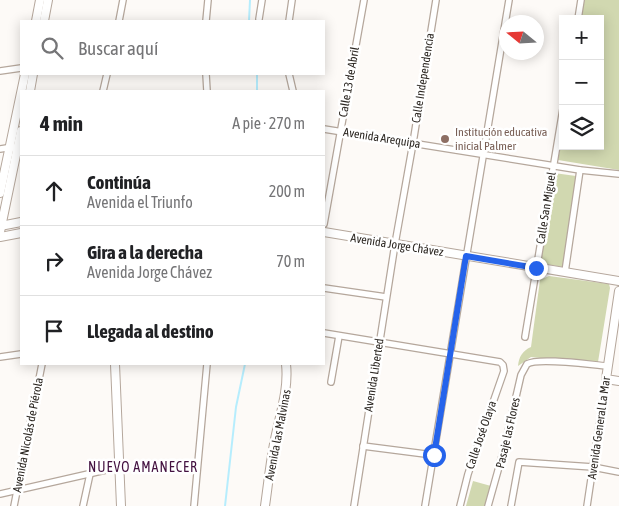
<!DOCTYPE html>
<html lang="es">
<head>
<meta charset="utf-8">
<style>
  body { margin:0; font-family:"Asap Condensed",sans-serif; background:#f2f2f2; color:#202124 }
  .controls { position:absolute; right:15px; top:15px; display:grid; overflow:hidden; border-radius:0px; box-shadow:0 2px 12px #0003 }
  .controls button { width:45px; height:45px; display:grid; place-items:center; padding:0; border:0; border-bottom:1px solid #e0e0e0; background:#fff; color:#202124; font:25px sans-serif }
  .compass { position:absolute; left:499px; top:15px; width:45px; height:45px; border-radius:50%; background:#fff; box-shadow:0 2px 12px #0003; rotate:288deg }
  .stop { position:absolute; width:15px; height:15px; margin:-11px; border:4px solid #2563eb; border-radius:50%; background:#fff }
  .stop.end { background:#2563eb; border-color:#fff; box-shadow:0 1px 5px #0008 }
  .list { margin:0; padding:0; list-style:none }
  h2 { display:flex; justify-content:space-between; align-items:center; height:65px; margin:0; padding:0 20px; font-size:21px }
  h2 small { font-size:16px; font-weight:400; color:#757577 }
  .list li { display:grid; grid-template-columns:32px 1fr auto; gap:15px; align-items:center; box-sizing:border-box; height:70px; padding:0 20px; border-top:1px solid #e0e0e0 }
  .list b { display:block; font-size:19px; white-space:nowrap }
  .list p { margin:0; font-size:16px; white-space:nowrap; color:#757577 }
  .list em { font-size:16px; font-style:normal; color:#757577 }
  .icon { flex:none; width:28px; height:28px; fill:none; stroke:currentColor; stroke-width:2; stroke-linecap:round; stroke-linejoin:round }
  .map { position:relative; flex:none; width:619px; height:506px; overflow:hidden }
  .search { position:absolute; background:#fff; box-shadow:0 2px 12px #0003; left:20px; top:20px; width:305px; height:55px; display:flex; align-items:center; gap:12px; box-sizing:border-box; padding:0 18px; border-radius:0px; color:#757577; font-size:19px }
  .panel { position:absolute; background:#fff; box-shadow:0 2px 12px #0003; left:20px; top:90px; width:305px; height:275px; border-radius:0px }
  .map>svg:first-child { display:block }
  .green { fill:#d1d8b0 }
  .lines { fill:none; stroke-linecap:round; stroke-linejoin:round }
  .stream { stroke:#b6edfd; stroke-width:2 }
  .street-casing { stroke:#b5a79c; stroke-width:8 }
  .secondary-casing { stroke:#b5a79c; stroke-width:10 }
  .street { stroke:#fff; stroke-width:5.5 }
  .secondary { stroke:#fff; stroke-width:8 }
  .route { stroke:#2563eb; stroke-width:6 }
  .education-dot { fill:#8d6e63; stroke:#fff; stroke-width:2 }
  .labels { text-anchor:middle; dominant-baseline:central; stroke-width:5; stroke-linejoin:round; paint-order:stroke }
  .street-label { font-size:12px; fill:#2c2722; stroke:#fff }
  .education-label { font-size:12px; fill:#785e54; stroke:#fff; text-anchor:start }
  .neighbourhood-label { font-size:14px; letter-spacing:1px; fill:#431140; stroke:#fff }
</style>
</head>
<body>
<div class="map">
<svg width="619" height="506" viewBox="0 0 619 506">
  <rect width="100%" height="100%" fill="#fdfaf7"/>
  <!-- green -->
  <g class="green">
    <path d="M584 0H619V170L558 160 563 133V146H600V19H581Z"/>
    <path d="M554 173 576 176 563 267 539 263Z"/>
    <path d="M549 276 609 284 610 288 598 362 595 364 531 357 518 366C519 357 522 351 531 347L540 280Z"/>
    <path d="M473 481 491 486 485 506H466Z"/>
  </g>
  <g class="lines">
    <!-- stream -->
    <g class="stream">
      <path d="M249 21 250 0"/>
      <path d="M257 74V91"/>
      <path d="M225 506 236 407 245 364"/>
    </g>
    <!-- street casing -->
    <g class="street-casing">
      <g id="street">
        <path d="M259 19 262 0"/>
        <path d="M578 19 581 0"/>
        <path d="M119 21 123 0"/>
        <path d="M206 21 208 0"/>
        <path d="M289 21 292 0"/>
        <path d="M0 71 21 68"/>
        <path d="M206 74 207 91"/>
        <path d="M289 74 293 91"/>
        <path d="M103 91 107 74"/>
        <path d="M324 129 580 170 619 174"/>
        <path d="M0 149 13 147"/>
        <path d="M324 224 364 0"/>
        <path d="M565 272 580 170"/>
        <path d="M324 288 386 297"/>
        <path d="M324 333 500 362 503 365 504 371 468 474 460 506"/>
        <path d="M525 337 563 109"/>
        <path d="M0 357 21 354"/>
        <path d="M331 382 339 336"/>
        <path d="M363 446 433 455"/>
        <path d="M0 494 119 467"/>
        <path d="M14 506 42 364"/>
        <path d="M83 506 90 474"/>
        <path d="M194 506 207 364"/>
        <path d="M354 506 395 244 413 143 436 0"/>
        <path d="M425 506 509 0"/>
        <path d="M488 506 504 449 521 375 527 364C539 357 592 365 607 366"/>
        <path d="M511 506 519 462 593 467 619 472"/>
        <path d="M587 506 606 379"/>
      </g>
    </g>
    <!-- secondary casing -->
    <g class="secondary-casing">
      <g id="secondary">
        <path d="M36 21 40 0"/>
        <path d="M44 21 48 0"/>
        <path d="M30 91 33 74"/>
        <path d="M0 193 25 74"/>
        <path d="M0 226 21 222"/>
        <path d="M0 232 21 131"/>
        <path d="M324 232 619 281"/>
        <path d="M0 237 21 233"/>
        <path d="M619 291 606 379 619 381"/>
        <path d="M115 364 121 506"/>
        <path d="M265 506C268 485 270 465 274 444 279 417 289 391 286 364"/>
      </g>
    </g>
    <!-- street -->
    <use href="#street" class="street"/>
    <!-- secondary -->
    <use href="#secondary" class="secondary"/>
  </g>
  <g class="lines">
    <!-- route -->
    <path class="route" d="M434 455 466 256 536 268"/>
  </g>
  <!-- markers -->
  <circle class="education-dot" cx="445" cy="139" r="5"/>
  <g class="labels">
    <!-- street labels -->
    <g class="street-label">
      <text transform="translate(423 78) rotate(-81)">Calle Independencia</text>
      <text transform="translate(349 82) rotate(-80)">Calle 13 de Abril</text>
      <text transform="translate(382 138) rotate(9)">Avenida Arequipa</text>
      <text transform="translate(546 208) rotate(-81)">Calle San Miguel</text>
      <text transform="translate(397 245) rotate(9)">Avenida Jorge Chávez</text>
      <text transform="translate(374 375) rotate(-81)">Avenida Liberted</text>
      <text transform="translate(599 428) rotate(-82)">Avenida General La Mar</text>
      <text transform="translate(508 433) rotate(-77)">Pasaje las Flores</text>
      <text transform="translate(28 435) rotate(-79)">Avenida Nicolás de Piérola</text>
      <text transform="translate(278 435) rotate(-79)">Avenida las Malvinas</text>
      <text transform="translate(481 435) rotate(-71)">Calle José Olaya</text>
    </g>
    <!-- education labels -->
    <g class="education-label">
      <text x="455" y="132">Institución educativa<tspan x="455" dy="14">inicial Palmer</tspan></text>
    </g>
    <!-- neighbourhood labels -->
    <g class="neighbourhood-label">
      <text x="143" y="467">NUEVO AMANECER</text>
    </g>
  </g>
</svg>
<div class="controls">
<button>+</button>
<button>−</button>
<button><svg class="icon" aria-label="layers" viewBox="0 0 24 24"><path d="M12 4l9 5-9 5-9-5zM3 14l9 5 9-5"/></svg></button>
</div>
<svg class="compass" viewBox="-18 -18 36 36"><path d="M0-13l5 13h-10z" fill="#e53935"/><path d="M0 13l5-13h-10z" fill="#757577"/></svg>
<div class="stop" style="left:434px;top:455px"></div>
<div class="stop end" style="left:536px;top:268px"></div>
<div class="search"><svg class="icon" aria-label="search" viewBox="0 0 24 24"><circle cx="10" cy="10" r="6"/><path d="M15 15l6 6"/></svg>Buscar aquí</div>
<section class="panel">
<h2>4 min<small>A pie · 270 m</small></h2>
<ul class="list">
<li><svg class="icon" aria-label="ahead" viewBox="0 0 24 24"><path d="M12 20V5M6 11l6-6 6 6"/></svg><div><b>Continúa</b><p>Avenida el Triunfo</p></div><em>200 m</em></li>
<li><svg class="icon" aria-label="right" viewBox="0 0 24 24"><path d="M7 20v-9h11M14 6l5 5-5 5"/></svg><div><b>Gira a la derecha</b><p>Avenida Jorge Chávez</p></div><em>70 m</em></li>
<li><svg class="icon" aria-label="arrive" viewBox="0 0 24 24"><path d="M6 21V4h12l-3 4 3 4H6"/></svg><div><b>Llegada al destino</b></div></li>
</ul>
</section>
</div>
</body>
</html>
